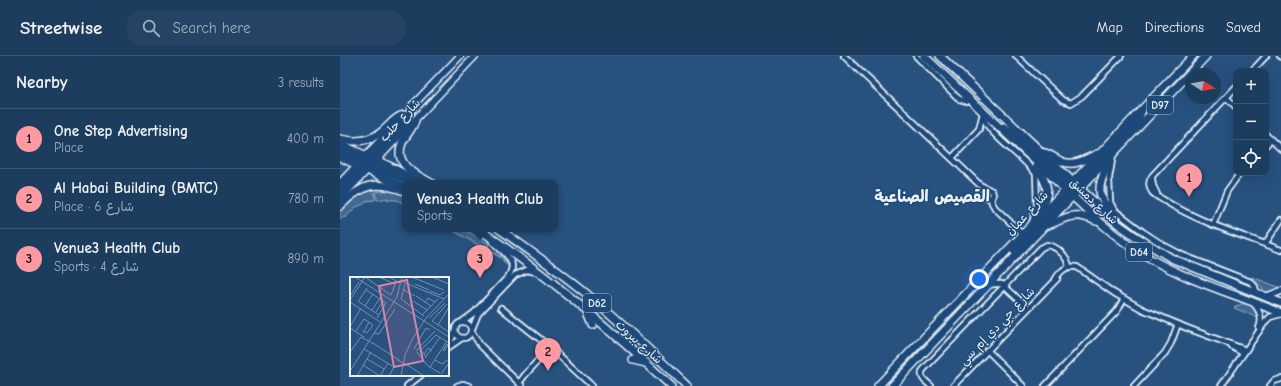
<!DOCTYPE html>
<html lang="en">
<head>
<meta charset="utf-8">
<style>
  body { margin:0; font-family:"Comic Neue","Playpen Sans Arabic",sans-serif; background:#254465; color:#f1f3f6 }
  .controls { position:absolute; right:12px; top:12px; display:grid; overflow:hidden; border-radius:8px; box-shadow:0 4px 16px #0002 }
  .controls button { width:36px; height:36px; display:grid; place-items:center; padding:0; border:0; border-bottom:1px solid #3b5674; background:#1d3d5f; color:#f1f3f6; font:20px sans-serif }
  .compass { position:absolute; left:845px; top:12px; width:36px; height:36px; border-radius:50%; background:#1d3d5f; box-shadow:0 4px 16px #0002; rotate:101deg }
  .you { position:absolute; left:639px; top:223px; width:14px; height:14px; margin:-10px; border:3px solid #fff; border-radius:50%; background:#1a73e8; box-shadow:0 0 0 6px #1a73e833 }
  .badge { display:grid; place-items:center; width:26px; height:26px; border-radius:50%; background:#ff9aa2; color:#111; font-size:13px; font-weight:700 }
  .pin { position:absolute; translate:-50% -33px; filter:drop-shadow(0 1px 2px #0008) }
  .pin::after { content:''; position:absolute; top:21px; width:14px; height:12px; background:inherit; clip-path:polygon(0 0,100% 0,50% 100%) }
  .popup { position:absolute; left:62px; top:124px; width:156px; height:52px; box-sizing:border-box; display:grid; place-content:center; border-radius:8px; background:#1d3d5f; filter:drop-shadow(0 1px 3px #0005); font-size:13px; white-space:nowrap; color:#a0aebd }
  .popup b { font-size:15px; color:#f1f3f6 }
  .popup::after { content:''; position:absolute; left:50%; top:100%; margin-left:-8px; border:8px solid transparent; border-top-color:#1d3d5f }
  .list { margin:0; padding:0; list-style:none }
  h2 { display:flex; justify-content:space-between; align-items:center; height:52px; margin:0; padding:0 16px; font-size:17px }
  h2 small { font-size:13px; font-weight:400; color:#a0aebd }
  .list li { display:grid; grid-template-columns:26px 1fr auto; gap:12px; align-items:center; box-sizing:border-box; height:60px; padding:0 16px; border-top:1px solid #3b5674 }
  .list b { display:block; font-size:15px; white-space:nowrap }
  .list p { margin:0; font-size:13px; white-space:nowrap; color:#a0aebd }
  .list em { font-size:13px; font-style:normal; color:#a0aebd }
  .icon { flex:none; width:22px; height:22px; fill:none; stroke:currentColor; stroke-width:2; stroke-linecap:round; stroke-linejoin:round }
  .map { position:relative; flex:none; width:941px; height:330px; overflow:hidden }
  header { display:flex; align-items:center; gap:24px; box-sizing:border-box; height:56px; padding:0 20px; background:#1d3d5f; border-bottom:1px solid #3b5674 }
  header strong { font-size:19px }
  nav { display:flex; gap:22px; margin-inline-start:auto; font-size:14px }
  .search { width:280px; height:36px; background:#254465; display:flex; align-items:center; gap:10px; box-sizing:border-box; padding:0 14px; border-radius:22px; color:#a0aebd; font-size:15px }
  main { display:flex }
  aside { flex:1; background:#1d3d5f }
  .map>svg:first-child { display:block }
  .grass { fill:url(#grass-tufts); stroke:#96acc4 }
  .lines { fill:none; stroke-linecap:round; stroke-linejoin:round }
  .street-casing { stroke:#e8f1f8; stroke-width:8 }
  .secondary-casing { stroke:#e8f1f8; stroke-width:9 }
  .primary-casing { stroke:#e8f1f8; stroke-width:10 }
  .street { stroke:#1f4a7a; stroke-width:4.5 }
  .secondary { stroke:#1f4a7a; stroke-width:6 }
  .primary { stroke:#1f4a7a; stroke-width:7 }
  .labels { text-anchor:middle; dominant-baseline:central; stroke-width:3; stroke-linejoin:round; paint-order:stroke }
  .shield { fill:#1f4a7a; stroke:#acbfd2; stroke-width:1 }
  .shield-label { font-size:11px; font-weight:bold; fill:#e8f1f8 }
  .street-label { font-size:12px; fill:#e8f1f8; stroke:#1f4a7a }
  .district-label { font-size:16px; font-weight:bold; fill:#e8f1f8; stroke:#1f4a7a }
  .inset-road { fill:none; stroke:#7491af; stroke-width:1 }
  .view { fill:#d584aa; fill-opacity:0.15; stroke:#d584aa; stroke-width:2 }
  .inset-edge { fill:none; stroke:#e8f1f8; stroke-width:2 }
</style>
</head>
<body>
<header>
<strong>Streetwise</strong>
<div class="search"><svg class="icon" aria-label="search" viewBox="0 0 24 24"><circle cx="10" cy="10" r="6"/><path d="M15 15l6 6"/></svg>Search here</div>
<nav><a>Map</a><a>Directions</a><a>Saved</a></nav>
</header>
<main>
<aside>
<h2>Nearby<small>3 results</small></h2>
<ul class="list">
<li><span class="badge">1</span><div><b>One Step Advertising</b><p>Place</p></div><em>400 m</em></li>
<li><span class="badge">2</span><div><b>Al Habai Building (BMTC)</b><p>Place · شارع 6</p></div><em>780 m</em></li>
<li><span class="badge">3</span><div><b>Venue3 Health Club</b><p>Sports · شارع 4</p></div><em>890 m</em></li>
</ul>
</aside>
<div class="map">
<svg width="941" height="330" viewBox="0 0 941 330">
  <defs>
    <pattern id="grass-tufts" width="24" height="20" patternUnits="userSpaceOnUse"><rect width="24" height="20" fill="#436891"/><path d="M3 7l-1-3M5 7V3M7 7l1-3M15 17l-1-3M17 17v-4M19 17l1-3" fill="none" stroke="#5e7ea1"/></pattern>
  </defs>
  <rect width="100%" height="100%" fill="#27517f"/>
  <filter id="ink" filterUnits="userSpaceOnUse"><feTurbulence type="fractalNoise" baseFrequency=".025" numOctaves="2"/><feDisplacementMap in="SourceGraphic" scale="8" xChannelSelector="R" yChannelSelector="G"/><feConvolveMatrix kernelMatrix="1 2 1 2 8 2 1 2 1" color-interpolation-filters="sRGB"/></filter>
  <g filter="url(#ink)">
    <!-- grass -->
    <g class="grass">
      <path d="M31 134 34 136 35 144 26 145 24 148 16 151 6 161 0 163V154L9 145Z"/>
      <path d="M48 134 53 135 65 140V148L57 144H48V142L37 144 35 136Z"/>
      <path d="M110 173C127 173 135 179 149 188L147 192 164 202 165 205 169 210H168L163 205V203Z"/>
      <path d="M912 221 941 232C919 243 926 229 912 224Z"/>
      <path d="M901 248C911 247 917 252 918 262L894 252Z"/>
    </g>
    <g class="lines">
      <!-- street casing -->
      <g class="street-casing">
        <g id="street">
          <path d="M504 0 641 130"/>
          <path d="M576 0 619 43 626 45 632 44"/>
          <path d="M676 0 723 44 731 47 742 40 781 0"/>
          <path d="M940 0 941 1"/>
          <path d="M912 15 926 0"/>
          <path d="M896 31 813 119C809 124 808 130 812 136 815 140 821 142 825 145 861 167 902 179 941 194"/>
          <path d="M887 42 896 51"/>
          <path d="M642 55C642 76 685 101 696 118L697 150 692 167"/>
          <path d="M926 79 941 93"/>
          <path d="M926 89 931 84"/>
          <path d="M773 99 769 122 770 146 774 154 803 176 823 189 842 199 911 226 915 231 917 238"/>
          <path d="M612 102 639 73 642 61"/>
          <path d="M812 123 813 130 817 138"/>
          <path d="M642 130 652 135 653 139 652 141 648 142 646 140Z"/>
          <path d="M651 142 652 147 655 152 683 178"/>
          <path d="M873 169 887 135 900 117"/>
          <path d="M925 188 941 164"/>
          <path d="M715 224C720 215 726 209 737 211L774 237 802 253 847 272 906 294"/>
          <path d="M649 229 654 228H662L688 252"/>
          <path d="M914 248C920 255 923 262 919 272"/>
          <path d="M161 252 210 291 252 330"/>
          <path d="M123 265 134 257 168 221C181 202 158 195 150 182"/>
          <circle cx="123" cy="274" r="8"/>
          <path d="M132 273 138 258 175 219 187 214 196 216"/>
          <path d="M132 276 140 289 182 330"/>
          <path d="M891 290 903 297"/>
          <path d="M109 291 122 282"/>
          <path d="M108 292 115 275"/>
          <path d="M647 294 683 330"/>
          <path d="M179 327 185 319 210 291"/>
          <path d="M67 330 81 319"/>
          <path d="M117 330 123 328 129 330"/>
          <path d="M591 330C585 325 579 321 583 314L701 192 707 189C717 190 728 201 729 211"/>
          <path d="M613 330 717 223"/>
          <path d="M705 330 777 255 784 243"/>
          <path d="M794 330 825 297 831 287 838 268"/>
          <path d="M881 330 926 265 930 261 941 258"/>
          <path d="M930 330 934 325 941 323"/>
        </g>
      </g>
      <!-- secondary casing -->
      <g class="secondary-casing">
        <g id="secondary">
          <path d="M71 51 120 0"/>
          <path d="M0 127 62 61"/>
          <path d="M0 143 135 0"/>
          <path d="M926 241 941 235"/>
        </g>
      </g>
      <!-- primary casing -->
      <g class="primary-casing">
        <g id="primary">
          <path d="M584 0 761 167C777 181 793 193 811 203 851 226 898 239 941 257"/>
          <path d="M600 0 750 142 778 168 795 180 831 202 941 247"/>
          <path d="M75 65C72 73 66 79 62 87 53 109 76 118 91 127"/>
          <path d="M664 71 675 79 732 132"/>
          <path d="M0 83C15 87 32 85 44 74 51 68 55 61 64 59"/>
          <path d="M0 88 49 110 82 127"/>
          <path d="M0 95 67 125"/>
          <path d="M705 97C712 99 717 104 723 106 736 110 745 103 757 98"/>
          <path d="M0 101 61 130"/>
          <path d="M768 107C763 121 755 133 764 146 767 151 771 154 774 158"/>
          <path d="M696 112C709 127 710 138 700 155"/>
          <path d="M0 135 63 68 69 59 73 49"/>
          <path d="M0 150C22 128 35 124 65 135"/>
          <path d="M708 169C729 161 733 155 756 165"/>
          <path d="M138 173C155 183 171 196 188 208 238 245 285 287 331 330"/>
          <path d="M159 173C189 194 219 215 248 239 282 267 315 299 347 330"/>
          <path d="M674 195 798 64 802 54"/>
          <path d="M248 257 253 269"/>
          <path d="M293 304 306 307"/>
          <path d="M538 330 853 0"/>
          <path d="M552 330 866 0"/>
        </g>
      </g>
      <!-- street -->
      <use href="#street" class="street"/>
      <!-- secondary -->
      <use href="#secondary" class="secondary"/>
      <!-- primary -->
      <use href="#primary" class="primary"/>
    </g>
  </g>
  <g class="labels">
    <!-- shield labels -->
    <g class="shield">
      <rect x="807" y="40" width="26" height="18" rx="3"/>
      <rect x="786" y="187" width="26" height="18" rx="3"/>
      <rect x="243" y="238" width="28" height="18" rx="3"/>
    </g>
    <g class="shield-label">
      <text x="820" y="49">D97</text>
      <text x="799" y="196">D64</text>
      <text x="257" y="247">D62</text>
    </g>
    <!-- street labels -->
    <g class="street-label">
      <text transform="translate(60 64) rotate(-47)">شارع حلب</text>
      <text transform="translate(754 145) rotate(43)">شارع دمشق</text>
      <text transform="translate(687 157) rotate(-47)">شارع عمان</text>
      <text transform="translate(657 270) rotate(-46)">شارع جي دي إم سي</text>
      <text transform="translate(299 286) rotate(42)">شارع بيروت</text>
    </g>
    <!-- district labels -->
    <g class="district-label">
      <text x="592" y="141">القصيص الصناعية</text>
    </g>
  </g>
  <!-- overview -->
  <g transform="translate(10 221)">
    <rect width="99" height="99" fill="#27517f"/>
    <path class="inset-road" d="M5 0 99 60M15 0 41 18M29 0 45 7M39 0 50 6M62 0 94 13M82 0 99 7M51 4 94 22M65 7 79 13M16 13 36 26 27 41M54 13 65 19M80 14 90 18 94 15M41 18 46 5M0 19 9 5M66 19 81 29M51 22 74 39M51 22 55 7M0 23 15 0M63 24 77 33M0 25 30 45M8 25 17 11M9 25 29 38M75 26 78 21 85 25M15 29 23 17M22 33 30 21M26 35 33 24M72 38 88 22M79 41 95 26M82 44 97 27M82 44 99 55M88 48 99 30M0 50 11 31M0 51 14 60M6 54 14 42 23 48 17 56 14 54M13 56 19 45M24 56 29 57 45 32M11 60 24 67M23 66 49 83M97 67 98 68 94 74 93 73ZM14 72 44 90 39 99M64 72 76 51 80 53M66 74 85 54M0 75 11 60M67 75 78 89 90 96M74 77 78 71 82 74M76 80 71 73 86 58 99 66M75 81 90 60M17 82 34 92M47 83 59 89M85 83 92 87 99 82M13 88 30 99M59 89 74 99M80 90 97 64M0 94 47 20 52 0M91 97 99 86M7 99 21 75M30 99 38 86M51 99 55 78 63 61 76 41 99 17"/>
    <path class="view" d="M57 3 73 84 44 90 29 9Z"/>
    <rect width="99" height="99" class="inset-edge"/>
  </g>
</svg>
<div class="controls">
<button>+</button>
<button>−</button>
<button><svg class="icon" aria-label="locate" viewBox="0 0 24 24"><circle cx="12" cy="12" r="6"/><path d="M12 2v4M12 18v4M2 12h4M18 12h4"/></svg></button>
</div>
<svg class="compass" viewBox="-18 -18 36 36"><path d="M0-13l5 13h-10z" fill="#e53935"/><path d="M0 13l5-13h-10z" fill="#a0aebd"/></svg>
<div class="you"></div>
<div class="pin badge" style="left:849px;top:141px">1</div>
<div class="pin badge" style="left:208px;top:315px">2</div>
<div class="pin badge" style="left:140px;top:222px">3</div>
<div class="popup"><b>Venue3 Health Club</b>Sports</div>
</div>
</main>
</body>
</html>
